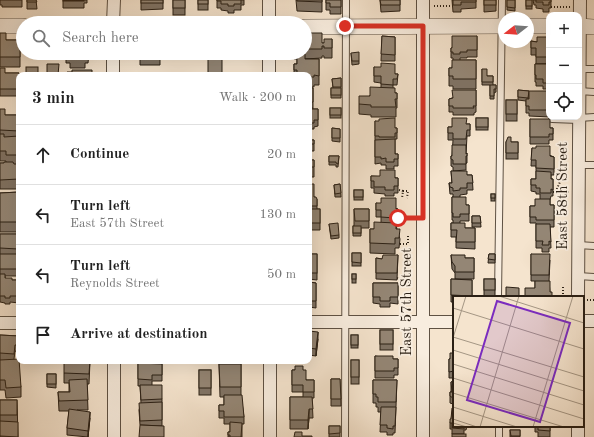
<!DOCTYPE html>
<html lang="en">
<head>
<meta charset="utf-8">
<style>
  body { margin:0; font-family:"Old Standard TT",serif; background:#f2f2f2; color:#222 }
  .controls { position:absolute; right:12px; top:12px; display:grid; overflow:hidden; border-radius:8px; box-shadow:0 4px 16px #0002 }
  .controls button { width:36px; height:36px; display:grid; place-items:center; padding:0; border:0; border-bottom:1px solid #e0e0e0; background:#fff; color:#222; font:20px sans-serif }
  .compass { position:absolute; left:498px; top:12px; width:36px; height:36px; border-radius:50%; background:#fff; box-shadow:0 4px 16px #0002; rotate:253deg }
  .stop { position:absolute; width:12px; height:12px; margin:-9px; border:3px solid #d93025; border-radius:50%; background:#fff }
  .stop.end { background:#d93025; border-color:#fff; box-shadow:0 1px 4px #0008 }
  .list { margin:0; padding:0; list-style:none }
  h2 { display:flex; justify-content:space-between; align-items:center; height:52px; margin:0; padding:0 16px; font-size:17px }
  h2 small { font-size:13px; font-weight:400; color:#767676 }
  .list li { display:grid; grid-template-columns:26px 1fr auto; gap:12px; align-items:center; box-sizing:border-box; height:60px; padding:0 16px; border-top:1px solid #e0e0e0 }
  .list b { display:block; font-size:15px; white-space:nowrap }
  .list p { margin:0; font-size:13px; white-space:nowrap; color:#767676 }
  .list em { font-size:13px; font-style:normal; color:#767676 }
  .icon { flex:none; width:22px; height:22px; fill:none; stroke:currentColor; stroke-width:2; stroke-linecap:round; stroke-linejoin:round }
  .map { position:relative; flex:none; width:594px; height:437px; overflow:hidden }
  .search { position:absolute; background:#fff; box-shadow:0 4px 16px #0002; left:16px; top:16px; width:296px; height:44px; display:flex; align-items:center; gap:10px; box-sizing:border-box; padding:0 14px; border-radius:22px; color:#767676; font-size:15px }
  .panel { position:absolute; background:#fff; box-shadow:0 4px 16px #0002; left:16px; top:72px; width:296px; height:292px; border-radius:8px }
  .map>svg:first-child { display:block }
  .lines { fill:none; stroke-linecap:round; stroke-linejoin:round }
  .service-casing { stroke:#5e5143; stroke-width:8 }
  .minor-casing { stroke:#5e5143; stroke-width:14 }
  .tertiary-casing { stroke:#5e5143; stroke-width:16 }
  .path { stroke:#2b2015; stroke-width:2; stroke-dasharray:1 2; stroke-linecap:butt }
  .service { stroke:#f8eddf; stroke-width:6 }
  .minor { stroke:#f8eddf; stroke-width:12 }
  .tertiary { stroke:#f8eddf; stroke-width:15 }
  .wall { fill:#7f7365; stroke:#2b2015 }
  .shaded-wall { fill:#685e52; stroke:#2b2015 }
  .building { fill:#948675; stroke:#2b2015 }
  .route { stroke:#d93025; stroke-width:5 }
  .labels { text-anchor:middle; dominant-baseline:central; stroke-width:3.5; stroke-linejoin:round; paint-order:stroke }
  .street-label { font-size:15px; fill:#2b2015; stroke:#f8eddf }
  .inset-road { fill:none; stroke:#a49684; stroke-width:1 }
  .view { fill:#7b2cbf; fill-opacity:0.15; stroke:#7b2cbf; stroke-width:2 }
  .inset-edge { fill:none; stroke:#2b2015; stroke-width:2 }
</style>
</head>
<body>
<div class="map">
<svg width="594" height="437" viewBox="0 0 594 437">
  <rect width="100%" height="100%" fill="#f5e4ce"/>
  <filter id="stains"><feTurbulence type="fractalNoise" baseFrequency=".005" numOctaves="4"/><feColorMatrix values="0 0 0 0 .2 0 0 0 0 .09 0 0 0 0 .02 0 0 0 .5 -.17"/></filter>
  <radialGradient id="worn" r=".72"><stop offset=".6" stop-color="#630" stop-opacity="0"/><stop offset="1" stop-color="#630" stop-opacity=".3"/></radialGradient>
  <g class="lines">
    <!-- service casing -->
    <g class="service-casing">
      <g id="service">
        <path d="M580 69H594"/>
        <path d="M579 91 594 92"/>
        <path d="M579 118 594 117"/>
        <path d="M552 119 579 120"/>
        <path d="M579 165H594"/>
        <path d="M578 245 594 246"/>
        <path d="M578 276 594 277"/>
        <path d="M498 297 502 0"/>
        <path d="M499 426V437"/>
        <path d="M345 437 346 0"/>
      </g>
    </g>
    <!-- minor casing -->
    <g class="minor-casing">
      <g id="minor">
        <path d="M423 0V437"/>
        <path d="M113 23 114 0"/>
        <path d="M269 23V0"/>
        <path d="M113 53V75"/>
        <path d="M269 53V75"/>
        <path d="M578 297 580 0"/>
        <path d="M583 321H594"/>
        <path d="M309 322H454"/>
        <path d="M0 323H19"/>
        <path d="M114 437V361"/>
        <path d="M270 437V361"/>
        <path d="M578 437V426"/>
      </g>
    </g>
    <!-- tertiary casing -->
    <g class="tertiary-casing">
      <g id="tertiary">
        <path d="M0 26H23"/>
        <path d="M528 26H549"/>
        <path d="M579 26 594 27"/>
        <path d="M305 27 504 26"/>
      </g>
    </g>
    <!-- path -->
    <g class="path">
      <path d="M434 6H453"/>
      <path d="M551 7H570"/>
      <path d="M399 190 403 191 402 198"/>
      <path d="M403 191H408L407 198"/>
      <path d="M553 192H569"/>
      <path d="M556 192C557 187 560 184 561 178"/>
      <path d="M398 218H412"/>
      <path d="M400 244H408V236"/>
      <path d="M397 278 406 282H412"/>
      <path d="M563 297V286"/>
      <path d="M587 300H594"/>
    </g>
    <!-- service -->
    <use href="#service" class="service"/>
    <!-- minor -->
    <use href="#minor" class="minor"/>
    <!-- tertiary -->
    <use href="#tertiary" class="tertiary"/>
  </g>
  <!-- wall -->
  <g class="wall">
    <path d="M0 0H22V7H2V5H0Z"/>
    <path d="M27 0H36L37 9H27Z"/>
    <path d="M63 0H87V3H84V8H63Z"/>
    <path d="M141 0H163V9L141 10Z"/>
    <rect x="173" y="0" width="12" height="15"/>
    <rect x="198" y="0" width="10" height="10"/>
    <path d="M217 0H244V5H241V10H234V13H228V11L221 10V8H217Z"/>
    <path d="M296 0H322V12L297 11Z"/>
    <path d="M326 0H341V14H330V10H326Z"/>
    <path d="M380 0H400V11L381 12Z"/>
    <path d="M452 0H476V8L461 9V12H453Z"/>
    <path d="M484 0H496V11L484 12Z"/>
    <path d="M507 0H515V11L507 10Z"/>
    <rect x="526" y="0" width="6" height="9"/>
    <path d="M533 0H551V8H549V12H543V9L536 8V5H534Z"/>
    <path d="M0 33 6 40H20V67H0Z"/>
    <path d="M305 33 322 43H324L332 39V58H324V56H322V58L305 59H319V85H314V87H309V75H294V64H297V59H294V53H305Z"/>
    <path d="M382 36 395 37V61H381Z"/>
    <path d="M477 36V57H467V58H460V60H476V89H453V86H449V68H452L453 60V58H451V48H452Z"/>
    <path d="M549 37V64H536V55H531V41L537 42Z"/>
    <path d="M24 53H36V55H25Z"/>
    <path d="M66 53H89L88 63H85V68H70V63H66Z"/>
    <path d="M139 53H160V65H140V59H139Z"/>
    <path d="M173 53H188V56L173 55Z"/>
    <path d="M225 53H246V55H244V59H225Z"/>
    <path d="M351 53 359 61V64L352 65Z"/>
    <path d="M535 64H549V89H543V86H536V82H535Z"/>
    <path d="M374 67 395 74H398L397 85H393V87L395 93H397V108H396V117H371V115L359 114V104L381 87V83L374 82Z"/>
    <path d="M0 68 5 73H19V96H0Z"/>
    <path d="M482 69 487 76H493V85H496V92L494 93V99H490V85H482Z"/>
    <path d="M341 78V98H331V88H333L332 79Z"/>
    <path d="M309 88H313V109H318V126L314 127V129H311L310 126H309Z"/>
    <path d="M476 90V112L474 113V115H453V112H449V99Z"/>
    <path d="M518 90 529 91 528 99 549 91V117H550L529 116V113H526V101L518 100Z"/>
    <rect x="506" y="100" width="11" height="21"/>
    <rect x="330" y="108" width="11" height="10"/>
    <path d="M0 109 5 115H19V189H0V163H4L6 162V161H0Z"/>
    <rect x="476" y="118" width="12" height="12"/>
    <path d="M530 119 550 128H553V140H549V144H530Z"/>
    <path d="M375 121 395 128H397V139H395V154H398V166H394V169H386V165H381V163L375 164Z"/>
    <path d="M467 124H470V136H467L466 154 467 153V163H466V170L453 171V167L451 166V156H452L453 140H448V127H452Z"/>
    <path d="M332 128 340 129V142L332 141Z"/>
    <path d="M309 133 310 140H314V151H310V160H314V177H310V184L314 197 317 199V209H320V230H309Z"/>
    <rect x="506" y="142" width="12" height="17"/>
    <path d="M532 148 554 157V175H551V179H553V196H551L550 200V205H554V227H550L551 248H549V252H542V248H536V223H530V206H535L540 199V194H536V192L531 191V179H536V166H531Z"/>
    <path d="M329 156H339L338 167H336V165H329Z"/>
    <path d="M451 171 467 175H472L473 190H467V194L460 195V197L466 205H469V221H460V223L465 228H475V249L456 248V237H451V223H453V220H452V197H453V194H450L449 183H452Z"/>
    <path d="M371 176 398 178V193H394V196H385V194L374 193V188H371Z"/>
    <path d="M340 184 341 197H335L334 185Z"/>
    <rect x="354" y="190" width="9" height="10"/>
    <path d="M19 192V215H18V232H0V193Z"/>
    <rect x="491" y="194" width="4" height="7"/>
    <path d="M376 203 398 209V221H395V222L400 239 399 248H395V254L370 253V229H374L381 222V217H376Z"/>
    <path d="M354 209H369V228H361V236H353V226H354Z"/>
    <path d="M472 216H480L481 227H472Z"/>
    <path d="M329 224 339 235V238L331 239Z"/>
    <path d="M0 234H19V276H5V278L12 280H19V303L10 302V304H5V303L0 302Z"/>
    <rect x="352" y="253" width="9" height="13"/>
    <path d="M309 254H317V280L309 279Z"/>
    <path d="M489 254H495V263H488Z"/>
    <path d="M531 254 550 260 549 281 550 292 535 288V281H531Z"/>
    <path d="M398 255 397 280 376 279V258L382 259Z"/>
    <path d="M451 255 465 258H474V279H455V273L452 269Z"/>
    <rect x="352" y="274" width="4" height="9"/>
    <path d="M451 279 472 280V297H454V302H451Z"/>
    <rect x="484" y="279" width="11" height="18"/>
    <path d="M309 282 316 283V308L309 307Z"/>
    <path d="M373 283H398V304L390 303V307H380V304L373 303Z"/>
    <rect x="380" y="330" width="13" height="20"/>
    <path d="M309 331 318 339 316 356 309 355Z"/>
    <path d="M0 335 19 336V352L15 351 14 359 21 387V397L6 398 5 390H0Z"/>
    <rect x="351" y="335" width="7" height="13"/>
    <path d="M454 353V378H449V359H450Z"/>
    <path d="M375 356 393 359H398V375H394V378H375Z"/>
    <rect x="351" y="360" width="8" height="24"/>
    <path d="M90 361 89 384H87L88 410H77L90 418 88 437 67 435V428L69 411H59L58 392H69V383H64V373Z"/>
    <path d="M138 363 162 364V381H152V385L162 399V426L140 425 139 410 141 403 140 386H138Z"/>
    <path d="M219 364H241V395L244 417V424H242V437H228V432H230V424H224V418H219V405H224V397H220Z"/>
    <rect x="199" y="370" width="12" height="25"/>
    <path d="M292 370H303L306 380H314V398H312L313 418H309L308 429H290V397H303V392H292Z"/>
    <path d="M47 374H56V388L47 387Z"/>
    <path d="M331 379H340L341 406H331Z"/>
    <path d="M373 380H397L395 433H393V435H387V432H380L381 412H378V407H376V403H373Z"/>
    <path d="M454 381V426H467L466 430H464V434H452V429H450V423L451 419 453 408V404L450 403V392H451V382Z"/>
    <path d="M0 400H17L18 437H0Z"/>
    <rect x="329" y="426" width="11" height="11"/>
    <path d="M535 426H550V437H538V432H535Z"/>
    <rect x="510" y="430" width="10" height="7"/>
  </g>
  <!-- shaded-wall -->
  <g class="shaded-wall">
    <path d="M318 332V339L316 356V349Z"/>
    <path d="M309 409V418L308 429V420Z"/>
    <path d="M90 412V418L88 437V431Z"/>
  </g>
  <!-- building -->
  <g class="building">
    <path d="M27 0H36L37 2H27Z"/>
    <rect x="63" y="0" width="21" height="1"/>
    <rect x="141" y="0" width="22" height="3"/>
    <rect x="173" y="0" width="12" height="8"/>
    <rect x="198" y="0" width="10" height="4"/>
    <path d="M217 0H241V4H234V6H228V4H221V1H217Z"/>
    <path d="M297 0H322V2L297 1Z"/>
    <path d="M326 0H341V7H330V3H326Z"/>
    <path d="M380 0H400V5H381Z"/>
    <path d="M453 0H476V2H461V5H453Z"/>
    <rect x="484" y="0" width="12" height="5"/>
    <path d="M507 0H515V8L507 7Z"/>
    <rect x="526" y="0" width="6" height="6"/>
    <path d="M536 0H551V2H549V5H543V2H536Z"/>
    <path d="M0 33H6V40H20V57H0Z"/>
    <path d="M305 33H322V43H324V39H332V48H324V46H322V49H305Z"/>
    <path d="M382 36 395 37V55L381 54Z"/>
    <path d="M452 36H477V50H467V52H460V54H453V52H451V48H452Z"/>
    <path d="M537 37H549V57H536V48H531V41L537 42Z"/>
    <path d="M359 52V61H352L351 53Z"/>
    <path d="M66 53H88H85V58H70V53Z"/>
    <rect x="140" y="53" width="20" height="5"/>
    <path d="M297 54H305V59H319V76L314 75V77H309V75H297V70H294V64H297Z"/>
    <rect x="208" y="56" width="14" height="19"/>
    <path d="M452 60H476V79H453V76H449V68H452Z"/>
    <path d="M381 63 395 64V74H398L397 79H393V85L381 84V76H374V67H381Z"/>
    <path d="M47 64H59L58 75H47Z"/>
    <path d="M535 64H549V83H543V79H536V75H535Z"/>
    <rect x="26" y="67" width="12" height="8"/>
    <path d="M0 68H5V73H19V89H0Z"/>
    <path d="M482 69H487V76H493V82H482Z"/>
    <path d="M72 70H92V75H67V72H72Z"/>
    <rect x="152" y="73" width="12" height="2"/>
    <path d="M341 78V87H333L332 79Z"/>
    <path d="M490 85H496V89H494V96H490Z"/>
    <path d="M370 87 395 88V93H397V99H395L396 107H371V105L359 104V96H370Z"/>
    <path d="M309 88H313V102L309 103Z"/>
    <rect x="331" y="88" width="10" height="7"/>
    <path d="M452 90H476V106H473L474 108H453V106H449V99L453 98Z"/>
    <path d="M518 90 529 91 528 98 518 97Z"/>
    <path d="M529 91H549V110H529V106H526V99H529Z"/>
    <rect x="506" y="100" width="11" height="14"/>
    <path d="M309 107H312V109H318V120H314V123H311L310 120H309Z"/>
    <rect x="330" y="108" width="11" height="7"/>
    <path d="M0 109H5V115H19V131L0 130Z"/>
    <path d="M395 118V128H397V133H395V137H379V136H375V121H379V119Z"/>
    <path d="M452 118H467L466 124H470V130H467L466 139H453V133H448V127H452Z"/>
    <rect x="476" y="118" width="12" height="9"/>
    <path d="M530 119H550V128H553V134H549V137H530Z"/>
    <path d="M332 128 340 129V138H332Z"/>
    <path d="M309 133H310V140H314V144H310V146H309Z"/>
    <path d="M0 134H4V137L19 136V155H6V151H0Z"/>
    <path d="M508 137H511V142H518V153H506V142Z"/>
    <path d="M395 139V154H398V159H394V162H386V158L381 159V157H375V140Z"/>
    <path d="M452 145H466V154L467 153V156H466V164H453V160L451 159V156H452Z"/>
    <path d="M536 146H550V156L554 157V169L536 168V160H531L532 148H536Z"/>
    <path d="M309 151H310V160H314V167H310V176H309Z"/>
    <path d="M329 156H339L338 164 336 163V162H329Z"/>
    <path d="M4 162H13L14 164H19V179L0 180V163H4Z"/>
    <path d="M380 170H395V178H398V186H394V190H385V187H374V181H371V176H380Z"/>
    <path d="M451 171H467V175H472L473 183H467V188H460V190L453 191V188L450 187 449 183H452Z"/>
    <path d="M536 171 551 172V179H553V190L551 189V193H540V188H536V185H531V179H536Z"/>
    <path d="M309 184H314V197H316L317 199V206H309Z"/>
    <path d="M340 184 341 193 335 194 334 185Z"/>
    <rect x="354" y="190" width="9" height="7"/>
    <path d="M19 192V205H18V222H0V193Z"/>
    <rect x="491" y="194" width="4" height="4"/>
    <path d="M452 197H466V205H469V214H460V217H453V213H452Z"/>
    <path d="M381 198H396V209H398V214H395V218L381 217V210H376V203H381Z"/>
    <path d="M535 199H550V205H554V220H536V217H530V206H535Z"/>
    <rect x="309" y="209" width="11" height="14"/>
    <path d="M354 209H369V221H355Z"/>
    <path d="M472 216H480L481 223H472Z"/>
    <path d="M374 222 396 223V229H400L399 238H395V244L370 243V229H374Z"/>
    <path d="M338 223 339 235 331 236 329 224Z"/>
    <path d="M451 223H465V228H475V242H456L457 230H451Z"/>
    <path d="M536 224H550L551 242 549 241V245H542L543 241H536Z"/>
    <rect x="353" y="226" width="8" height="7"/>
    <path d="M0 234H19L18 249 0 248Z"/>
    <path d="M352 253H361V263L352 262Z"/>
    <rect x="0" y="254" width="19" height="15"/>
    <rect x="309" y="254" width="8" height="19"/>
    <path d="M489 254H495V260L488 259Z"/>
    <path d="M531 254H550L549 275H531Z"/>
    <path d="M383 255H398L397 273H376V258L382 259Z"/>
    <path d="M451 255H465V258H474V272H455V266L452 262Z"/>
    <path d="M0 274H5V278H12V280H19V296H10V298H5V296H0Z"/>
    <rect x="352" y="274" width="4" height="5"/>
    <path d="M451 279 472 280V296L451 295Z"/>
    <rect x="484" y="279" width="11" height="11"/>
    <path d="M535 281H550V292H552V297H525V288H535Z"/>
    <path d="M309 282 316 283V301H309Z"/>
    <path d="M373 283H398V297H390V301H380V297H373Z"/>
    <path d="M506 287 519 288V297H506Z"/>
    <rect x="380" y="330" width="13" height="14"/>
    <path d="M309 331 318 332 316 349 309 348Z"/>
    <path d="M0 335 19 336V345H15L14 354 0 353Z"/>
    <rect x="351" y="335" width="7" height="10"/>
    <path d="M450 353H454V371L449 372V359H450Z"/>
    <path d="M375 356H393V359H398V368H394V371H375Z"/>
    <path d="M19 359 21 387 6 388 5 380H0V360Z"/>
    <rect x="351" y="360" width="8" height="17"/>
    <path d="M64 361H90L89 374 64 373Z"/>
    <path d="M138 363 162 364V375H152V380L138 379Z"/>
    <path d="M219 364H241V387H220Z"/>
    <path d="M295 366H303V370H306V380H314V392H303V385H292V370H295Z"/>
    <rect x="199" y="370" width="12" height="18"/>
    <rect x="47" y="374" width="9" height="10"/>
    <path d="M87 379 88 400 59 401 58 392H70L69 380Z"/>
    <path d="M331 379H340L341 399H331Z"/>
    <path d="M373 380H397L396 402H378V397H376V394H373Z"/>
    <path d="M454 381V401H453V398L450 396V392H452L451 382Z"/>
    <path d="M140 385H162V399L141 400Z"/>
    <path d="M224 395H242L244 417H224V411H219V405H224Z"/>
    <path d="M290 397H312L313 409H309L308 420H290Z"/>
    <rect x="0" y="400" width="17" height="15"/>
    <path d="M162 402V420L140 421 139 403Z"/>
    <path d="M381 407H396L395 426H393V429L387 428V425H380Z"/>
    <path d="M452 408H454V426H464V429L452 428V423H450V419H451Z"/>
    <path d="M69 409 90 412 88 431 67 428Z"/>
    <path d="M0 421 18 422V437L0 436Z"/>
    <path d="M230 422 242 423 241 437H230V435H228V432H230Z"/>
    <path d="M140 425 164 426V437H139Z"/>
    <path d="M329 426H340V433L329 434Z"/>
    <path d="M538 426H550V431L538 430Z"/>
    <path d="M510 430H520V436H511Z"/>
    <path d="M295 432H302V436H312V437H294Z"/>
    <rect x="452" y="434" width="14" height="3"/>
  </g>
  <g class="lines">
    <!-- route -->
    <path class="route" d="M345 26H423V218H398"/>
  </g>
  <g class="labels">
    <!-- street labels -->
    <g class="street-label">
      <text transform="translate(563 196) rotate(-90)">East 58th Street</text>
      <text transform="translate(407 302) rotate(-90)">East 57th Street</text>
    </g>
  </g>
  <!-- overview -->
  <g transform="translate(453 296)">
    <rect width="131" height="131" fill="#f5e4ce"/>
    <path class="inset-road" d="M46 0 131 27M0 12 131 53M0 41 131 81M0 42 13 0M0 54 131 95M0 68 131 109M0 82 131 123M0 97 111 131M0 111 64 131M0 123 24 131M0 127 14 131M27 131 66 0M80 131 120 0"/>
    <path class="view" d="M44 5 117 27 87 126 14 104Z"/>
    <rect width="131" height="131" class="inset-edge"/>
  </g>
  <rect width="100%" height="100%" filter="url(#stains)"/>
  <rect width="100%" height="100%" fill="url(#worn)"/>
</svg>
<div class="controls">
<button>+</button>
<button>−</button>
<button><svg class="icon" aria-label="locate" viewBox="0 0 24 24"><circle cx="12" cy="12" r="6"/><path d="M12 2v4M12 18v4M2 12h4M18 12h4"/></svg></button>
</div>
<svg class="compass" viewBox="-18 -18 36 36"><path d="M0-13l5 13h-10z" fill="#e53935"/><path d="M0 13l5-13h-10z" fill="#767676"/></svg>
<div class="stop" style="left:398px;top:218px"></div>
<div class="stop end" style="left:345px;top:26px"></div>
<div class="search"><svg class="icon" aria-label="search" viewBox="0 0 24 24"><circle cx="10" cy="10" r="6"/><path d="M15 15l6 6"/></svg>Search here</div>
<section class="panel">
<h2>3 min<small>Walk · 200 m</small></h2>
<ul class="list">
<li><svg class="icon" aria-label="ahead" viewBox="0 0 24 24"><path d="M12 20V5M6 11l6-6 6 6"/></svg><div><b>Continue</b></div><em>20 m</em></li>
<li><svg class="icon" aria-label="left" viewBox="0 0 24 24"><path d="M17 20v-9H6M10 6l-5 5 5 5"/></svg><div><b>Turn left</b><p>East 57th Street</p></div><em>130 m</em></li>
<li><svg class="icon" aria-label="left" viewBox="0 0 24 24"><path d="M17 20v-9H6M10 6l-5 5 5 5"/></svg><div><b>Turn left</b><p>Reynolds Street</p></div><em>50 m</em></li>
<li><svg class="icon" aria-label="arrive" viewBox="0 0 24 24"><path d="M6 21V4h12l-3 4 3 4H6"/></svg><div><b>Arrive at destination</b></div></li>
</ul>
</section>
</div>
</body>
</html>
